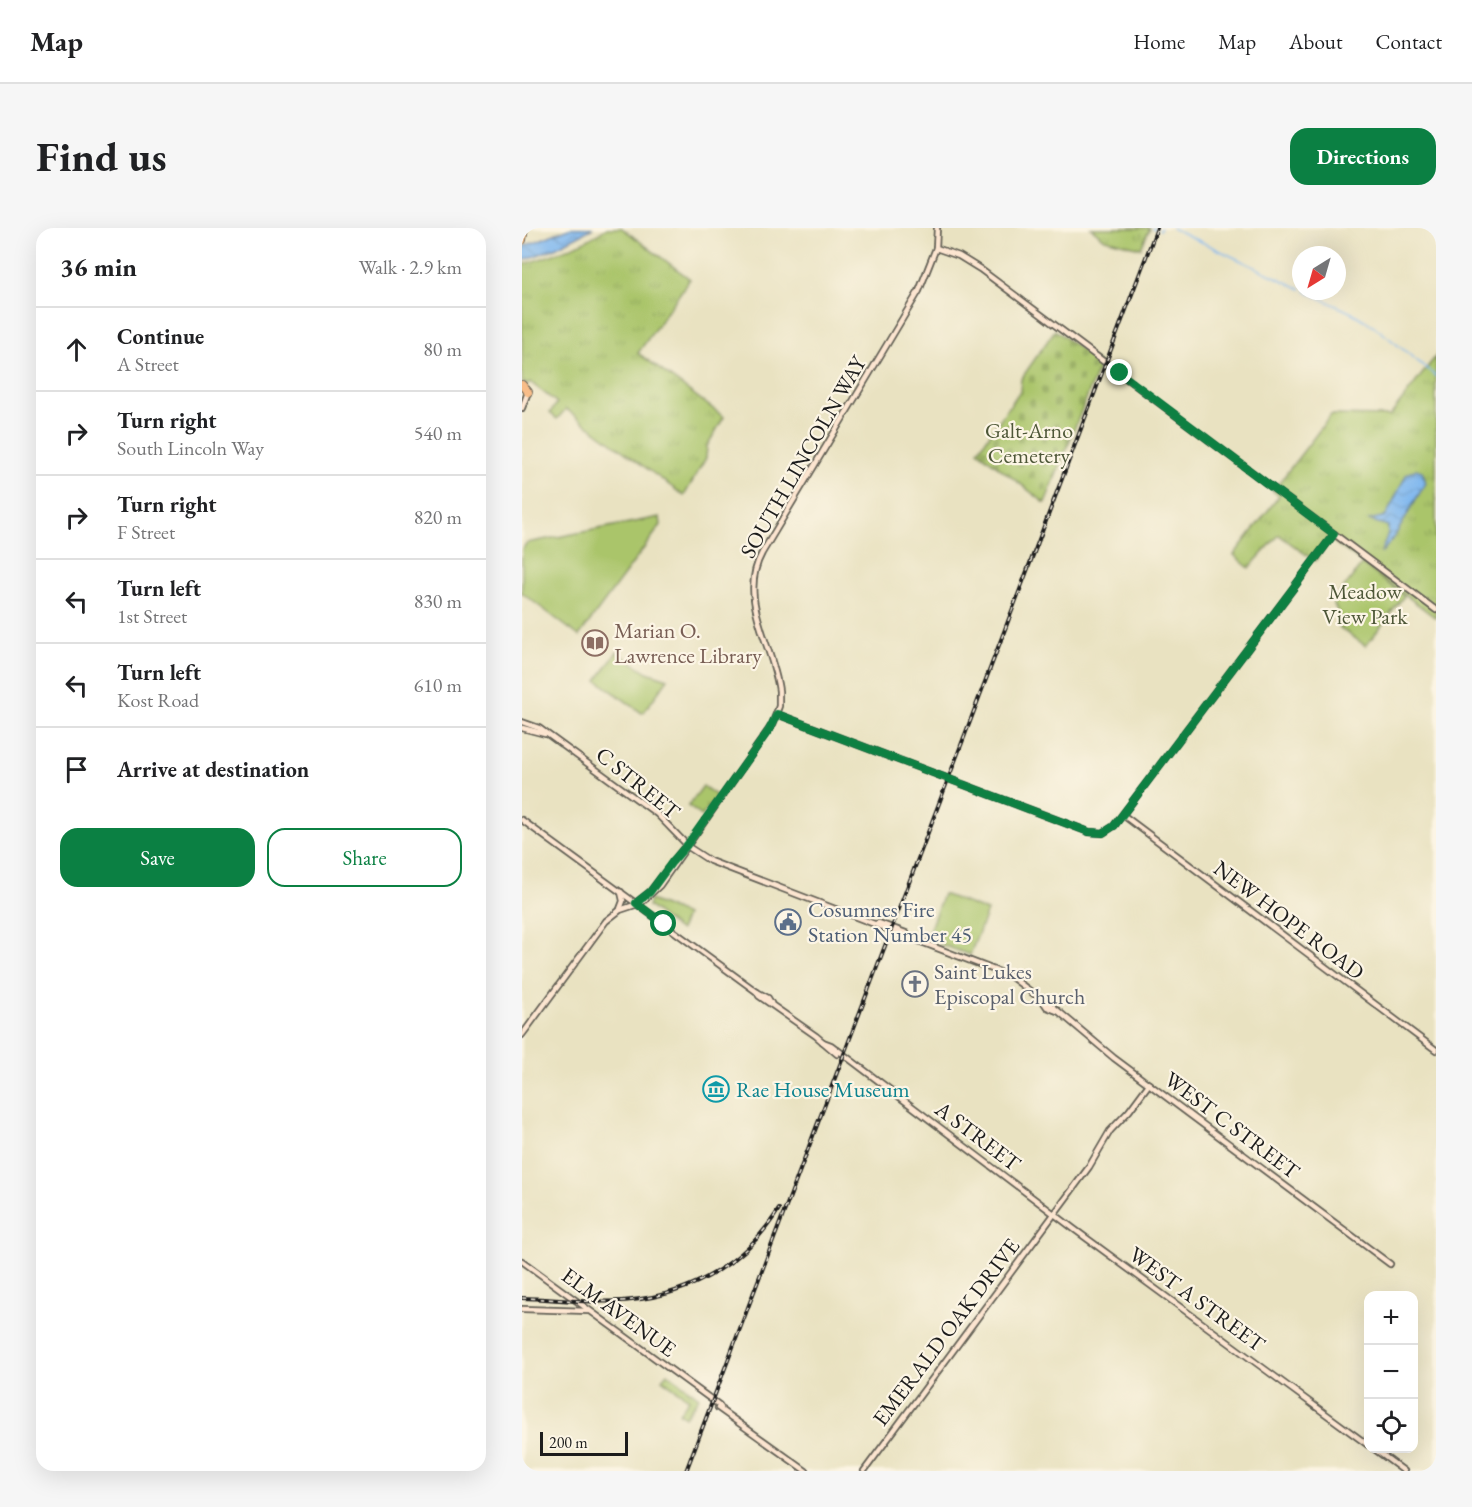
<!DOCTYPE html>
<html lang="en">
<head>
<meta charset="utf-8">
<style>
  body { margin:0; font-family:"EB Garamond",serif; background:#f6f6f6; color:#202124 }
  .controls { position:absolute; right:18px; bottom:18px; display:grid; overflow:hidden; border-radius:12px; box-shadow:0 6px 24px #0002 }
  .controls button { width:54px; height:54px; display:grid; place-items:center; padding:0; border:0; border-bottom:2px solid #e0e0e0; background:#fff; color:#202124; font:30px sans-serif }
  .compass { position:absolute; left:770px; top:18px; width:54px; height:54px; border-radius:50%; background:#fff; box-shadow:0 6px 24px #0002; rotate:217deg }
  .scale { position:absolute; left:18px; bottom:15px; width:88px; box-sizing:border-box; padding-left:6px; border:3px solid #1c1c1c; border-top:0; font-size:16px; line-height:21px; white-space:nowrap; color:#1c1c1c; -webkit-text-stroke:4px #fcf5e5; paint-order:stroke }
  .stop { position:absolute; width:18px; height:18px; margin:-14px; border:4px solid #0b8043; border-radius:50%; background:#fff }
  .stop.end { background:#0b8043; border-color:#fff; box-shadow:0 2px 6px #0008 }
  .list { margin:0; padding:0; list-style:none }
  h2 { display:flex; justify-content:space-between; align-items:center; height:78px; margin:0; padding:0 24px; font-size:26px }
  h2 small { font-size:20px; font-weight:400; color:#757577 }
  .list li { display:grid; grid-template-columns:39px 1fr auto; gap:18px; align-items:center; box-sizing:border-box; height:84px; padding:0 24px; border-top:2px solid #e0e0e0 }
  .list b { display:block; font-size:22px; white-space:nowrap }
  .list p { margin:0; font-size:20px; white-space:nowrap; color:#757577 }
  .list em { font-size:20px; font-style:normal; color:#757577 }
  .actions { display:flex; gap:12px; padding:18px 24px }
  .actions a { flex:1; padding:14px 0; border:2px solid #0b8043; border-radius:18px; text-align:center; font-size:21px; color:#0b8043 }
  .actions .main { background:#0b8043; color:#fff }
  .icon { flex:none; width:33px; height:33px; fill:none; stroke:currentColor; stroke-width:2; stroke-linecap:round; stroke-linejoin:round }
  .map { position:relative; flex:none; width:914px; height:1243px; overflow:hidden; border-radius:18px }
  header { display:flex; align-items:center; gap:36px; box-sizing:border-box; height:84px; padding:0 30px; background:#fff; border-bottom:2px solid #e0e0e0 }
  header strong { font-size:28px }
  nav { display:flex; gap:33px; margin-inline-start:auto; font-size:21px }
  .intro { display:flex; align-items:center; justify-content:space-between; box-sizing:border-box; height:144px; padding:0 36px }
  h1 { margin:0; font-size:42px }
  .button { padding:15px 27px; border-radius:18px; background:#0b8043; color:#fff; font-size:21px; font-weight:700 }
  main { display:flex; gap:36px; padding:0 36px }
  aside { flex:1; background:#fff; border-radius:18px; box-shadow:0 6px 24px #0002 }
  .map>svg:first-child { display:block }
  .grass { fill:url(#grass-tufts); stroke:#637044; stroke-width:1.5 }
  .cemetery { fill:url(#cemetery-stones); stroke:#637044; stroke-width:1.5 }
  .green { fill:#aac56b; stroke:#637044; stroke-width:1.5 }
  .water { fill:url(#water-waves); stroke:#4e6a86; stroke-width:1.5 }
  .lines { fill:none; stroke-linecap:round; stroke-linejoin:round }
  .stream { stroke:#7fb7ef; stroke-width:1.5 }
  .secondary-casing { stroke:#646156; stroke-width:8 }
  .highway-casing { stroke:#646156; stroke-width:10 }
  .secondary { stroke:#fce5d0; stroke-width:4.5 }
  .highway { stroke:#f8bd89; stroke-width:8 }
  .rail-casing { stroke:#1c1c1c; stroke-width:4 }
  .rail { stroke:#fcf5e5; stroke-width:1.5; stroke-dasharray:4.5; stroke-linecap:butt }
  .route { stroke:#0b8043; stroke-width:8 }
  .labels { text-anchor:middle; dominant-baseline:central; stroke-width:4.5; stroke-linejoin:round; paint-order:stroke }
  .park-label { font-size:22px; fill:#4e5738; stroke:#fcf5e5 }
  .street-label { font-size:22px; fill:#1c1c1c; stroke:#fcf5e5 }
  .education-label { font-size:22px; fill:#785e54; stroke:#fcf5e5; text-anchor:start }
  .service-label { font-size:22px; fill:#4e5e75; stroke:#fcf5e5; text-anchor:start }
  .worship-label { font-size:22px; fill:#5b616d; stroke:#fcf5e5; text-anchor:start }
  .culture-label { font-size:22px; fill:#0d838f; stroke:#fcf5e5; text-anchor:start }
</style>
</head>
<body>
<header>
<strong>Map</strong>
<nav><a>Home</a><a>Map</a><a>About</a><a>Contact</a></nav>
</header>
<div class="intro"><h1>Find us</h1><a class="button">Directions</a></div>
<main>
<aside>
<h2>36 min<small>Walk · 2.9 km</small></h2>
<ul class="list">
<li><svg class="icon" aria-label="ahead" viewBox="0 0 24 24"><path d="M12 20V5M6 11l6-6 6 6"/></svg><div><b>Continue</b><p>A Street</p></div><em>80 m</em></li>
<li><svg class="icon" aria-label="right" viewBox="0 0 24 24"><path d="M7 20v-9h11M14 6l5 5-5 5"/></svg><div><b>Turn right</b><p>South Lincoln Way</p></div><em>540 m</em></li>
<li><svg class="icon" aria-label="right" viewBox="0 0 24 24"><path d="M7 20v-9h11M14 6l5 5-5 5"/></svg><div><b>Turn right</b><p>F Street</p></div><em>820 m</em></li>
<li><svg class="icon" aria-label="left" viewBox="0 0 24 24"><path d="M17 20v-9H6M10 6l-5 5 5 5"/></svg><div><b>Turn left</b><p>1st Street</p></div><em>830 m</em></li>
<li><svg class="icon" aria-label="left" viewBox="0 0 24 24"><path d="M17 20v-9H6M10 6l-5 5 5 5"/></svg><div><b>Turn left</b><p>Kost Road</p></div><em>610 m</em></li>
<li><svg class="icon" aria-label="arrive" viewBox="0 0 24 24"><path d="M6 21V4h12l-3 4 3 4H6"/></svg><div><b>Arrive at destination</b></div></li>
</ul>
<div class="actions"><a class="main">Save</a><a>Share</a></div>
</aside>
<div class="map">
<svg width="914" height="1243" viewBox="0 0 914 1243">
  <defs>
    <pattern id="grass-tufts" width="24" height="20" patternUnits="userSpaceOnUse" patternTransform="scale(1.5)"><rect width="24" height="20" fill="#aac56b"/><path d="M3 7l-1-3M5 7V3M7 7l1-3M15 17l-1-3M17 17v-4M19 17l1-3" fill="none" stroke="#92a95c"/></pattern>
    <pattern id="cemetery-stones" width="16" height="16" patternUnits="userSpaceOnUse" patternTransform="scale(1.5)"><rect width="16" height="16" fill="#aac56b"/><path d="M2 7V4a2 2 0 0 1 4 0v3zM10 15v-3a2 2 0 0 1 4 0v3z" fill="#92a95c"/></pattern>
    <pattern id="water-waves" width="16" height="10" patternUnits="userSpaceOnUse" patternTransform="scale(1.5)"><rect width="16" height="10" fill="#7fb7ef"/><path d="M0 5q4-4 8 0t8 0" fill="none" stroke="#6d9dcc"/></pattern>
  </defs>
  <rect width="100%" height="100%" fill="#fcf5e5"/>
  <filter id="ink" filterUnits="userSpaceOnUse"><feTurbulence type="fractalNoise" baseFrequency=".0167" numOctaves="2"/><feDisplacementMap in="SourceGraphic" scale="12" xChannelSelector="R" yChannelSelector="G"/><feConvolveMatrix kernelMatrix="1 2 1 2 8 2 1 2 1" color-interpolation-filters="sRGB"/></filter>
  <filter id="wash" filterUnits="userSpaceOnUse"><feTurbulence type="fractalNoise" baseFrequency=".008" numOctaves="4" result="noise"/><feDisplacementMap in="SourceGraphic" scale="24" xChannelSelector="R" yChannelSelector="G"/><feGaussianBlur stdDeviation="1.35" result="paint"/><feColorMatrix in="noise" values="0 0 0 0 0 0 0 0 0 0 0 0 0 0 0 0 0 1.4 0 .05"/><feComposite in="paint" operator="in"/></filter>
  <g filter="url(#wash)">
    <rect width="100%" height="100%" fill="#e9e2c1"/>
    <!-- grass -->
    <g class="grass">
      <path d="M85 0H100L168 51 116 125 202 189 185 218 184 230 162 268 44 181 35 191 28 185 35 175 8 154 6 156 0 154V37C30 27 59 18 85 0Z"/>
      <path d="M569 0H628L619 20 583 11Z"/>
      <path d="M914 128V390L809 312 793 333 757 307 727 340 712 327 757 268 751 263 809 187 868 188Z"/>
      <path d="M181 558 195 568 180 588 166 578Z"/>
      <path d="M145 1145 177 1169 163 1189 157 1185 167 1171 140 1151Z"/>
    </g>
    <!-- cemetery -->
    <path class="cemetery" d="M533 102 578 136 523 275 456 223 498 163 499 151Z"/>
    <!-- green -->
    <g class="green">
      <path d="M138 289 139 297 57 408 0 365V321L5 315Z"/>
      <path d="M840 336 882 368 844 418 817 399 816 385 811 374Z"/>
      <path d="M95 424 125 444 146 451 122 484 120 485 75 452Z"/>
      <path d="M421 666 465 683 448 727 404 711Z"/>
      <path d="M128 672 164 687 158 703 126 678Z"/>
    </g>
    <!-- water -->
    <g class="water">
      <path d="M47 0H71L31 21 0 33V19Z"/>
      <path d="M894 241 900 243 904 255C888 278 879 304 859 325L866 305V298L847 292 864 288 884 247Z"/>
    </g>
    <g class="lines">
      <!-- stream -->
      <g class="stream">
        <path d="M631 0 633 1"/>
        <path d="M650 0 779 61"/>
        <path d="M637 2 639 0"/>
        <path d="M783 63 832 86 852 98 914 148"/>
      </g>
    </g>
  </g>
  <g filter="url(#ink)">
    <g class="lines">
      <!-- secondary casing -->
      <g class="secondary-casing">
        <g id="secondary">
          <path d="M414 20 437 28 458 41 914 382"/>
          <path d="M0 180 6 164"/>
          <path d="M255 486 567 604 581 605 592 598 812 306"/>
          <path d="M0 494 17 500 135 586 168 620 188 633 488 748 520 772 529 777 592 830 868 1036"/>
          <path d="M0 500 23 506"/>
          <path d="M601 587 914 822"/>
          <path d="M0 592 235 764 246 770 249 775"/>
          <path d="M114 675 128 664 161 621"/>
          <path d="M98 681 101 673 99 664"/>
          <path d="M354 696 357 695 384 705 386 708"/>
          <path d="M235 764 237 768 294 808 315 826"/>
          <path d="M521 773 525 779 535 783"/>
          <path d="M0 807 84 693 98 682 119 675 138 657 250 497 257 478V463C251 416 215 371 240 325L397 63 414 20 415 0"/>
          <path d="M301 814 309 817 552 1001 846 1217"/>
          <path d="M0 1033 197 1177 199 1180"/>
          <path d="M0 1081 67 1083"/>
          <path d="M196 1180 284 1243"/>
          <path d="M851 1220 882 1243"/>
          <path d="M342 1243 567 939 588 903 607 883 627 856"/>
        </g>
      </g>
      <!-- highway casing -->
      <g class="highway-casing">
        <g id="highway">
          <path d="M0 12 2 0"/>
          <path d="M0 157 6 164"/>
        </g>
      </g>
      <!-- secondary -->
      <use href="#secondary" class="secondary"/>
      <!-- highway -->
      <use href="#highway" class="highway"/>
      <!-- rail casing -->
      <g class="rail-casing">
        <g id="rail">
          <path d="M0 1070C36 1071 74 1076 110 1072 171 1066 225 1033 257 981"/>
          <path d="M164 1243 635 0"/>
        </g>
      </g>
      <!-- rail -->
      <use href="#rail" class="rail"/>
    </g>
  </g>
  <g class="lines" filter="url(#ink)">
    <!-- route -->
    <path class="route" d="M142 696 114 675 128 664 150 634 165 617 247 502 255 486 567 604 581 605 592 598 812 306 598 145"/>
  </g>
  <!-- icons -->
  <defs>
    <g id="library-ring" transform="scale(1.35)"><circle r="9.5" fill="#fcf5e5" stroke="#8d6e63" stroke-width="1.5"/><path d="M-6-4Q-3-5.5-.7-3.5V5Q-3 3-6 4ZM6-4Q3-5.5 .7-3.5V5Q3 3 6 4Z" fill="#8d6e63"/></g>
    <g id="civic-ring" transform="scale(1.35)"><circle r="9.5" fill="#fcf5e5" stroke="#5c6f8a" stroke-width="1.5"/><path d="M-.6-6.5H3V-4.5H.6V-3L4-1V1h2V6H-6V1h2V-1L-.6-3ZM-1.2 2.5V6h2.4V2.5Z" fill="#5c6f8a"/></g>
    <g id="church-ring" transform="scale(1.35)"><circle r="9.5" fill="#fcf5e5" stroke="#6b7280" stroke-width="1.5"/><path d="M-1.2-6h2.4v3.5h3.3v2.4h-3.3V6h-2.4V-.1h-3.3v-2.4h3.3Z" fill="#6b7280"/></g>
    <g id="museum-ring" transform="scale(1.35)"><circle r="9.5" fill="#fcf5e5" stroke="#0f9aa8" stroke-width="1.5"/><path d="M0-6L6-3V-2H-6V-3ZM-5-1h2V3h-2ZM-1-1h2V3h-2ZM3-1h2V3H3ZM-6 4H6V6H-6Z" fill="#0f9aa8"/></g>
  </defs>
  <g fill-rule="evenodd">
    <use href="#library-ring" x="73" y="415"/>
    <use href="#civic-ring" x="266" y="694"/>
    <use href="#church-ring" x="393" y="756"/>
    <use href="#museum-ring" x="194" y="861"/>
  </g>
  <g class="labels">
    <!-- park labels -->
    <g class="park-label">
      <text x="507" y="202">Galt-Arno<tspan x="507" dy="25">Cemetery</tspan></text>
      <text x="843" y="363">Meadow<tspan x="843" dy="25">View Park</tspan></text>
    </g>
    <!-- street labels -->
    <g class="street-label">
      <text transform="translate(281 229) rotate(-60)">SOUTH LINCOLN WAY</text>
      <text transform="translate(116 555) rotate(39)">C STREET</text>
      <text transform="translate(767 692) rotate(37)">NEW HOPE ROAD</text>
      <text transform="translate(710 897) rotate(37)">WEST C STREET</text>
      <text transform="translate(456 908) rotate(37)">A STREET</text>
      <text transform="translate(675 1071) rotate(36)">WEST A STREET</text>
      <text transform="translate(97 1084) rotate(36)">ELM AVENUE</text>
      <text transform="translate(424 1104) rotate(-53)">EMERALD OAK DRIVE</text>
    </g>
    <!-- education labels -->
    <g class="education-label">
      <text x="92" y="402">Marian O.<tspan x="92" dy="25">Lawrence Library</tspan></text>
    </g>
    <!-- service labels -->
    <g class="service-label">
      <text x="286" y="681">Cosumnes Fire<tspan x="286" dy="25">Station Number 45</tspan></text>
    </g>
    <!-- worship labels -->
    <g class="worship-label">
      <text x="412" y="743">Saint Lukes<tspan x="412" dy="25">Episcopal Church</tspan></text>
    </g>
    <!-- culture labels -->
    <g class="culture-label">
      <text x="214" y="861">Rae House Museum</text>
    </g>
  </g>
</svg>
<div class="controls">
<button>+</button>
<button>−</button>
<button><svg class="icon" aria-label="locate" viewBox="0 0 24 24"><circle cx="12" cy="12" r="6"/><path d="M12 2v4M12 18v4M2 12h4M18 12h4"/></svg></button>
</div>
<svg class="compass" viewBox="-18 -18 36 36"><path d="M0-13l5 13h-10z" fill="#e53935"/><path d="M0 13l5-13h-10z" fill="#757577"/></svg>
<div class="scale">200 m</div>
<div class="stop" style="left:142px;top:696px"></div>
<div class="stop end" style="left:598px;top:145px"></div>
</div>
</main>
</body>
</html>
